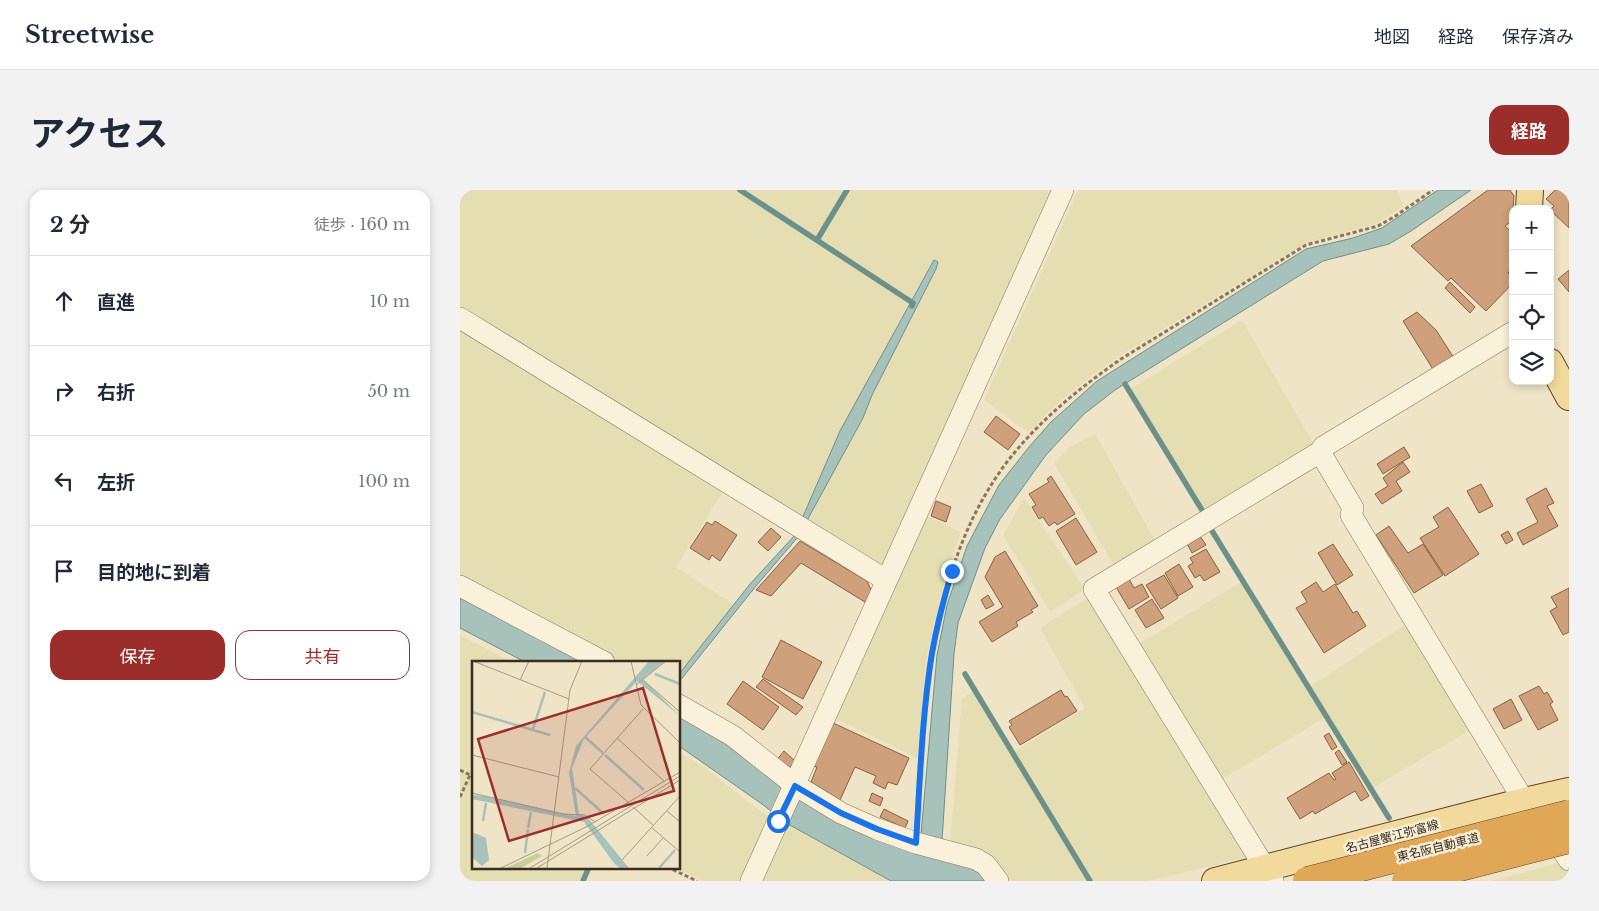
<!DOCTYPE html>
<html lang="ja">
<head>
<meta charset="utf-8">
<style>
  body { margin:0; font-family:"Libre Baskerville","Noto Sans JP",serif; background:#f2f2f3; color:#1f2937 }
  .controls { position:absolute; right:15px; top:15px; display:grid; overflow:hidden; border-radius:10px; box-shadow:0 2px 8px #0003 }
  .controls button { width:45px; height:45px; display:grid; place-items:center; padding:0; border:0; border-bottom:1px solid #e0e1e3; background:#fff; color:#1f2937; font:25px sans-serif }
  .stop { position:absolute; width:15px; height:15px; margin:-11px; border:4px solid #1a73e8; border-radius:50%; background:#fff }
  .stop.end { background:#1a73e8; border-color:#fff; box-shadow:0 1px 5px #0008 }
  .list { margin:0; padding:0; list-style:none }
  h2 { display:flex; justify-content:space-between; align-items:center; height:65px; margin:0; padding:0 20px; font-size:21px }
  h2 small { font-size:16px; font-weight:400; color:#747a83 }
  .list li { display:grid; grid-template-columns:32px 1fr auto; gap:15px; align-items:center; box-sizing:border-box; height:90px; padding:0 20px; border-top:1px solid #e0e1e3 }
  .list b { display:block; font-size:19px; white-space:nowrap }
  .list em { font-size:16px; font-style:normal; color:#747a83 }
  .actions { display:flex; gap:10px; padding:15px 20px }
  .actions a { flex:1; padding:11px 0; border:1px solid #9b2d2a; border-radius:15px; text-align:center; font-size:18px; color:#9b2d2a }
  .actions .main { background:#9b2d2a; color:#fff }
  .icon { flex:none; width:28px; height:28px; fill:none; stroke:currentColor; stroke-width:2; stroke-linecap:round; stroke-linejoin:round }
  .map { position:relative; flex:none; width:1109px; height:691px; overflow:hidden; border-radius:15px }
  header { display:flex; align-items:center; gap:30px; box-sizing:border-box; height:70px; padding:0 25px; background:#fff; border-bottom:1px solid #e0e1e3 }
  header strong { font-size:24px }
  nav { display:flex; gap:28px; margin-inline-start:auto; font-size:18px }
  .intro { display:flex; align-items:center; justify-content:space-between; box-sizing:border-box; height:120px; padding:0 30px }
  h1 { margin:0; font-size:35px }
  .button { padding:12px 22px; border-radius:15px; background:#9b2d2a; color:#fff; font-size:18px; font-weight:700 }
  main { display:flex; gap:30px; padding:0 30px }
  aside { flex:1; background:#fff; border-radius:15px; box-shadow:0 2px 8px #0003 }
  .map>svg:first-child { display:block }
  .farmland { fill:#e5deb3 }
  .water { fill:#a7c2bb; stroke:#6d9189 }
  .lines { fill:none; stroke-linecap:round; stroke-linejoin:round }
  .stream { stroke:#6d9189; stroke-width:5.5 }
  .building { fill:#cea07b; stroke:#8a6040 }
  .minor-casing { stroke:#8b765b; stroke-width:22 }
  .major-casing { stroke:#58442f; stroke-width:28 }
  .path { stroke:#8b765b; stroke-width:3; stroke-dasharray:4 2.5; stroke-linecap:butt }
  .minor { stroke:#f9f1d9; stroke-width:21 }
  .major { stroke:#f2da9d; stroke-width:26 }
  .highway-bridge-casing { stroke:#58442f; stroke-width:29; stroke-linecap:butt }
  .highway-bridge { stroke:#dfa756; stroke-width:28 }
  .route { stroke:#1a73e8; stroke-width:6 }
  .labels { text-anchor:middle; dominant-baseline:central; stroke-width:5; stroke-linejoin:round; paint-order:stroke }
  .street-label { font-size:12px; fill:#3b2d1f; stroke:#f6eed5 }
  .inset-river { fill:none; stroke:#a7c2bb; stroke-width:2.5 }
  .inset-road { fill:none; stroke:#a79b83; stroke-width:1 }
  .view { fill:#9b2d2a; fill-opacity:0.15; stroke:#9b2d2a; stroke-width:2.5 }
  .inset-edge { fill:none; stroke:#3b2d1f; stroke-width:2.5 }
</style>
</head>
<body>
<header>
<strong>Streetwise</strong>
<nav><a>地図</a><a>経路</a><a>保存済み</a></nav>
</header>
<div class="intro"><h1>アクセス</h1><a class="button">経路</a></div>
<main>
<aside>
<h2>2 分<small>徒歩 · 160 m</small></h2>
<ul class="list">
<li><svg class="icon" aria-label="ahead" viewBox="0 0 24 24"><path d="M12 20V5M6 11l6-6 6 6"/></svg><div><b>直進</b></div><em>10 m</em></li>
<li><svg class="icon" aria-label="right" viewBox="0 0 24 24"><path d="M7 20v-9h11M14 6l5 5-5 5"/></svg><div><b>右折</b></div><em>50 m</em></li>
<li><svg class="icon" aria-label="left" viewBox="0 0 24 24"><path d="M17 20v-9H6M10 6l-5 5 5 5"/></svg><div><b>左折</b></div><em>100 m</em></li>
<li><svg class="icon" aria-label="arrive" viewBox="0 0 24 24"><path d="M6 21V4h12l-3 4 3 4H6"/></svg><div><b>目的地に到着</b></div></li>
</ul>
<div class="actions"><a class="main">保存</a><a>共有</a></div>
</aside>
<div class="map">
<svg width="1109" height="691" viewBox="0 0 1109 691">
  <rect width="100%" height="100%" fill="#efe4c6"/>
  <!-- farmland -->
  <g class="farmland">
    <path d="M0 0H598L429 372 414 376 345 331 403 228 412 205 476 79 474 70 380 241 342 331 0 117Z"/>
    <path d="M618 0H937L943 16 918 33 846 53 657 167 611 202 583 227 569 243 524 210Z"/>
    <path d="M782 130 857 260 747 328 669 200Z"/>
    <path d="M0 139 264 300 216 377 274 415 219 484V472H153L0 390Z"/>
    <path d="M635 244 697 354 656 379 594 273 610 257Z"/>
    <path d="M564 308 625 399 590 422 543 345Z"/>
    <path d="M464 325 501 342 487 381 467 464 457 568 374 528Z"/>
    <path d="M783 391 849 497 945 435 1010 540 911 599 866 527 759 591 674 457Z"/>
    <path d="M632 406 793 666 689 691H547L490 655 502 508 515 501 552 563 625 518 580 438Z"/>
    <path d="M0 445 52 472H14V677H127L120 691H0Z"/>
    <path d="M219 562 245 578 308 627 280 691H244L213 677H219Z"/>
    <path d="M328 634 431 691H300Z"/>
    <path d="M1102 672 1109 680V691H1032Z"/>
  </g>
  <!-- water -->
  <g class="water">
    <path d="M978 0H1011L951 41 929 54 863 71 655 200 624 224 586 265 540 329 525 358 498 433 494 464 482 651 518 680 527 691H431L328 634 302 614 219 556V522L269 552 327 600 461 644 477 465 487 415 507 356 521 329 539 295 569 257 591 232 637 191 846 59 893 48 922 38Z"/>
    <path d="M474 70 478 72 476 79 412 205 403 228 338 347 296 396 219 492V484L290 394 335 345 380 241Z"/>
    <path d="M0 402 127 472H65L0 438Z"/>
  </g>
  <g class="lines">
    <!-- stream -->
    <g class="stream">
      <path d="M280 0 453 113 452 116"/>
      <path d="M357 50 387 0"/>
      <path d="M665 194 745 325"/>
      <path d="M749 336 929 628"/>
      <path d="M505 484 630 691"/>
      <path d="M123 691 129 677"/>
    </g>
  </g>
  <!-- building -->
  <g class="building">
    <path d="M1028 0H1050L1054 6 1052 31 1045 36 1051 42V79L1048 83 1053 88V93L1026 121 991 88 988 91 951 56Z"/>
    <path d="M1095 0H1109V38L1090 20 1094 16 1086 9Z"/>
    <path d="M1109 80V102L1098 89Z"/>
    <path d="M990 92 1015 117 1010 123 985 98Z"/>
    <path d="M957 122 976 140 994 168 974 181 943 131Z"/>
    <path d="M536 226 560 244 548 260 524 242Z"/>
    <path d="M944 257 950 267 923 284 917 274Z"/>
    <path d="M943 272 950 282 936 291 942 301 922 314 915 304 928 296 923 288Z"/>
    <path d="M591 286 615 324 597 335 595 332 589 336 583 327 579 329 572 317 576 315 569 304 589 292 587 289Z"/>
    <path d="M1021 294 1033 316 1019 323 1007 301Z"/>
    <path d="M1086 298 1094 313 1087 316 1098 336 1063 355 1057 343 1078 332 1066 309Z"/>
    <path d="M476 311 491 317 486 332 471 326Z"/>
    <path d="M988 317 1019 364 985 386 960 348 979 337 973 327Z"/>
    <path d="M616 328 637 362 616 375 596 341Z"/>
    <path d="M255 331 277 345 260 371 252 365 249 370 230 358 247 332 252 335Z"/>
    <path d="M929 336 948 363 963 354 983 385 954 403 916 345Z"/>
    <path d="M311 338 321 347 308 361 298 352Z"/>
    <path d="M1048 341 1053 350 1046 354 1041 345Z"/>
    <path d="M738 343 746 355 732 363 725 350Z"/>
    <path d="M340 351 407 391 412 402 405 412 341 373 311 406 296 400Z"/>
    <path d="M873 354 893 385 877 395 858 363Z"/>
    <path d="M746 359 760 382 744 391 740 385 735 388 728 376 733 373 730 368Z"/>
    <path d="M545 361 578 416 571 420 573 422 556 432 558 436 532 452 519 432 543 417 525 387 535 367Z"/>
    <path d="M719 374 733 397 718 406 705 383Z"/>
    <path d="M704 385 718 408 701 419 686 395Z"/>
    <path d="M669 389 674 398 682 394 689 407 669 419 656 397Z"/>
    <path d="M856 392 863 402 875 394 893 423 897 421 906 436 864 463 836 418 847 412 841 402Z"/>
    <path d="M1109 398V442L1103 445 1090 421 1097 417 1091 407Z"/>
    <path d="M528 405 534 415 526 419 521 410Z"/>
    <path d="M692 409 704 428 686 438 675 420Z"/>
    <path d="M321 450 362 472 343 509 302 487Z"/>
    <path d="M303 489 343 517 336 525 296 497Z"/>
    <path d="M283 491 319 517 303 540 267 514Z"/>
    <path d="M1079 496 1084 504 1087 502 1093 512 1090 514 1098 530 1078 540 1059 506Z"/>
    <path d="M601 500 605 507 607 506 617 521 560 555 549 537 552 535 549 531Z"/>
    <path d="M1051 509 1062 530 1044 539 1033 519Z"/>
    <path d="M373 533 449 568 437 595 428 592 425 599 413 593 416 586 395 577 380 610 351 592 357 577 353 576Z"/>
    <path d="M869 543 877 557 872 560 864 546Z"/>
    <path d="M879 560 887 572 882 575 875 563Z"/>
    <path d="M324 561 335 571 328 580 316 571Z"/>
    <path d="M889 572 909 606 901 611 895 601 855 624 853 621 840 629 827 608 869 583 874 590 876 589 872 583Z"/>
    <path d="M412 603 423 608 420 616 409 611Z"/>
    <path d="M424 619 448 631 445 638 420 627Z"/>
  </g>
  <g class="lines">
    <!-- minor casing -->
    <g class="minor-casing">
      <g id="minor">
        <path d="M0 128 426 390"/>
        <path d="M860 262 893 318 891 325 1064 611"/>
        <path d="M0 396 144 472"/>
        <path d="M219 515 273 546 335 595 381 623 417 639 456 653 516 669 526 675 538 691"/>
        <path d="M1089 641 1109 670"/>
        <path d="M291 691 603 0"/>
        <path d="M813 691 634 399 860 262 863 257 1053 142"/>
      </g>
    </g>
    <!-- major casing -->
    <g class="major-casing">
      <g id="major">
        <path d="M1069 19 1070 0"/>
        <path d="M1090 172 1109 207"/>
        <path d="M755 691 1064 611 1109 601"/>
      </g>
    </g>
    <!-- path -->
    <g class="path">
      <path d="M0 580 14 587"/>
      <path d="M0 607 10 585"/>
      <path d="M457 635C465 512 469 379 544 276 576 233 618 199 661 169L846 55 918 36 934 27 973 0"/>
      <path d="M207 677 237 691"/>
    </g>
    <!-- minor -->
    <use href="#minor" class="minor"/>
    <!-- major -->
    <use href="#major" class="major"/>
    <!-- highway-bridge casing -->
    <g class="highway-bridge-casing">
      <g id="highway-bridge">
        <path d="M847 691 1109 624"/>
        <path d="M946 691 1109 649"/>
      </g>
    </g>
    <!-- highway-bridge -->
    <use href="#highway-bridge" class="highway-bridge"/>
  </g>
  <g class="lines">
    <!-- route -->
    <path class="route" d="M318 631 335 596 381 623 417 639 456 653C460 590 462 525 472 463 477 435 484 408 492 381"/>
  </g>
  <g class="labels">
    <!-- street labels -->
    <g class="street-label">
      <text transform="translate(932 646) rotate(-15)">名古屋蟹江弥富線</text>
      <text transform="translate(978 657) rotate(-14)">東名阪自動車道</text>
    </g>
  </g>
  <!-- overview -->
  <g transform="translate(12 471)">
    <rect width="208" height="208" fill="#efe4c6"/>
    <path d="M66 192 70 195 49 207H34Z" fill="#c6ce99"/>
    <path d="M177 0H193L171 18 207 54 165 20 112 78 100 107 107 153 116 157 157 207H148L142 202 112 161 0 138V134L12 135 104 155 97 112 104 85ZM0 171 14 177 17 199 10 205 0 196Z" fill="#a7c2bb"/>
    <path class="inset-river" d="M183 13 208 23M0 51 78 74M61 68 73 31M113 76 131 92M133 94 172 129M103 127 132 153M11 160 14 142M56 167 59 151M53 192 56 168M187 207 203 189"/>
    <path class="inset-road" d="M1 0 97 38M159 0 169 44 208 82M48 19 57 0M172 20 208 51M164 24 194 0M145 77 192 120M0 94 87 116M0 132 91 153 113 154 123 161M157 142 118 108 171 48M161 146 181 164M195 150 208 161M179 166 208 191M175 195 191 177M150 199 208 135M29 207 114 166 208 111M58 207 208 115M65 207 208 119M75 207 98 29 110 0"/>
    <path class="view" d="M171 27 202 130 37 180 6 78Z"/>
    <rect width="208" height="208" class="inset-edge"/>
  </g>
</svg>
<div class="controls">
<button>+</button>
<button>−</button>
<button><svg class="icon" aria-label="locate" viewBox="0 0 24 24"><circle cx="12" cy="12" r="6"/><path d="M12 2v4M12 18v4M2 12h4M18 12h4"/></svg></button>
<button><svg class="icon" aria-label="layers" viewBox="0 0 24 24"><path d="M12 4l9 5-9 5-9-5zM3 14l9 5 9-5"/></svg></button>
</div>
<div class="stop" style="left:318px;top:631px"></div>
<div class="stop end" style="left:492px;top:381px"></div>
</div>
</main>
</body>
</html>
